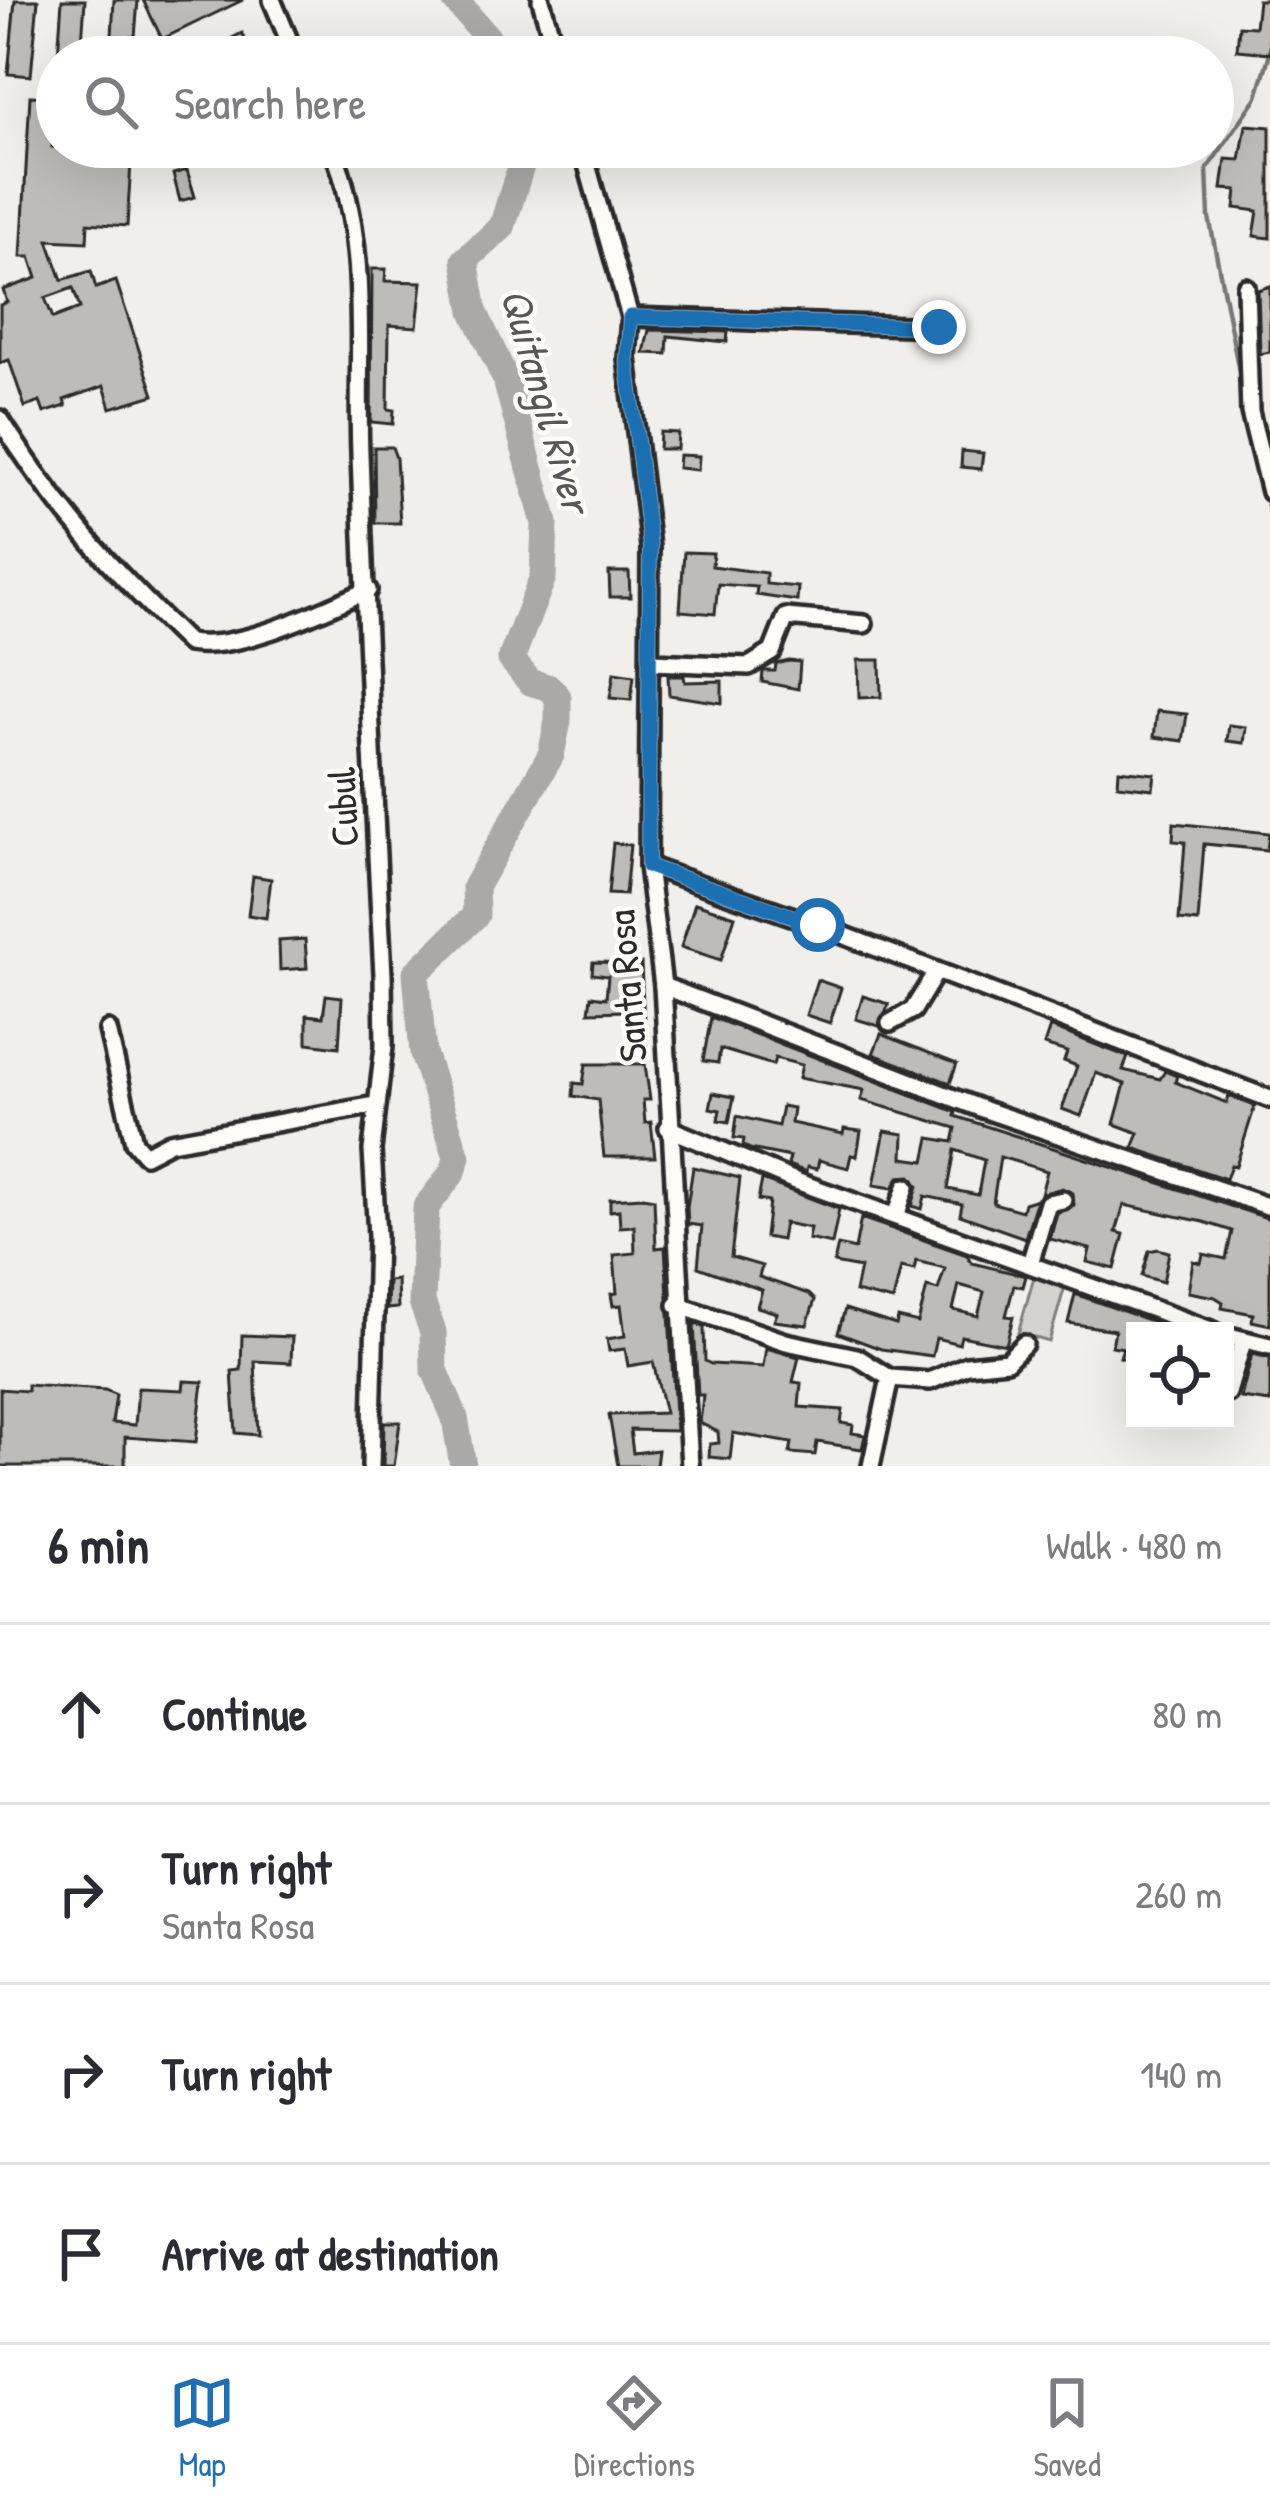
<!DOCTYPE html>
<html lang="en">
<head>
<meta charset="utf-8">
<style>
  body { margin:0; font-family:"Patrick Hand",sans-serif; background:#f7f7f7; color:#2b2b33 }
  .controls { position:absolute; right:36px; bottom:36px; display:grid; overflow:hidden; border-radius:0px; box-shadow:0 12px 48px #0002 }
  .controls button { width:108px; height:108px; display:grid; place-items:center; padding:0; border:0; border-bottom:3px solid #e1e1e2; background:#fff; color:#2b2b33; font:60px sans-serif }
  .stop { position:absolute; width:36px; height:36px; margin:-27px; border:9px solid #1f6fb2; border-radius:50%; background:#fff }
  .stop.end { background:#1f6fb2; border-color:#fff; box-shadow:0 3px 12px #0008 }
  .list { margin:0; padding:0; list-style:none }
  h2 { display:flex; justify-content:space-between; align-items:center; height:156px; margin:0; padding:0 48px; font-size:51px }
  h2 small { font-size:39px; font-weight:400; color:#7c7c81 }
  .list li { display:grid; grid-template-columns:78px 1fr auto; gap:36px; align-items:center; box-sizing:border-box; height:180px; padding:0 48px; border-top:3px solid #e1e1e2 }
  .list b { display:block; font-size:45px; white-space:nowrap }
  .list p { margin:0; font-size:39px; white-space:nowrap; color:#7c7c81 }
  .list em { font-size:39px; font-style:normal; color:#7c7c81 }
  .icon { flex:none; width:66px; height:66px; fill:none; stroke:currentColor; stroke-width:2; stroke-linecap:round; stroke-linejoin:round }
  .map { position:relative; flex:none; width:1270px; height:1466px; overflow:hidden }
  .search { position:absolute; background:#fff; box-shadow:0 12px 48px #0002; left:36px; right:36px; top:36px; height:132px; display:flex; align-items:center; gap:30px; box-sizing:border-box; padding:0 42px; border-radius:66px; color:#7c7c81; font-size:45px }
  .sheet { height:876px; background:#fff }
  nav { display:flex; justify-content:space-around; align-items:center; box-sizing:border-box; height:168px; border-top:3px solid #e1e1e2; background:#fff; font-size:33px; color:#7c7c81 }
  nav a { display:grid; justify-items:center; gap:6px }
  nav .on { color:#1f6fb2 }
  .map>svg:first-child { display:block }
  .green { fill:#d3d2cf; stroke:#7f7e7d; stroke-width:3 }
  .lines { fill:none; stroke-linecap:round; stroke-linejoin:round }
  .stream { stroke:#777775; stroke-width:4.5 }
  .river { stroke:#aaa9a7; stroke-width:27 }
  .building { fill:#bdbcb8; stroke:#2b2b2b; stroke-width:3; fill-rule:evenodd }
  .minor-casing { stroke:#2b2b2b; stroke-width:24 }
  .minor { stroke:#fdfcf7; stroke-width:15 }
  .route { stroke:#1f6fb2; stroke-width:15 }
  .labels { text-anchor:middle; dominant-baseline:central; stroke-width:9; stroke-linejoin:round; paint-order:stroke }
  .street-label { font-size:39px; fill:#2b2b2b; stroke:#fdfcf7 }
  .water-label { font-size:42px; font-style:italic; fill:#575756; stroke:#fdfcf7 }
</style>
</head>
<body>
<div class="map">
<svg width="1270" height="1466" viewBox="0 0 1270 1466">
  <rect width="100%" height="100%" fill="#f0efeb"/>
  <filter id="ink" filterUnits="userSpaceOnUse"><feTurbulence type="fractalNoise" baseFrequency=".00833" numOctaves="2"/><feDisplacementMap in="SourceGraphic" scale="24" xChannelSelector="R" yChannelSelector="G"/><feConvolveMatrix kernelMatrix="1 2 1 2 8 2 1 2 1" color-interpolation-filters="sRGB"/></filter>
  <g filter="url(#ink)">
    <!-- green -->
    <path class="green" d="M1036 1270 1067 1279 1049 1342 1018 1333Z"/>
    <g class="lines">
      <!-- stream -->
      <g class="stream">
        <path d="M1243 392 1209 217 1207 169 1257 97 1270 53"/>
        <path d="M1266 497 1270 516"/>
      </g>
      <!-- river -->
      <g class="river">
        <path d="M455 0 504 57"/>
        <path d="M463 1466 455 1418 434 1368 433 1332 422 1302 426 1207 453 1172 457 1157 423 1053 416 973 476 915 475 887 551 755 558 721V697L550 688 530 682 511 659 543 577 545 523 506 380 474 311 465 260 502 227 527 147"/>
      </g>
    </g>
    <!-- building -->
    <g class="building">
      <path d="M15 0H38L31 76 8 74Z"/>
      <path d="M62 0H85L81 57 58 56Z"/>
      <path d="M114 0H138L135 37 112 36Z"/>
      <path d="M143 0H243L162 39Z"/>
      <path d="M1258 0H1270V53L1237 50 1239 26 1255 27Z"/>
      <path d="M242 33 254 57H195Z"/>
      <path d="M30 96 55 97 52 147H132L127 226 88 223 87 242 48 240 62 280 91 271 96 288 116 281 154 395 111 408 104 386 64 400 66 406 44 413 40 402 25 407 9 360 0 363V305L7 302 3 290 37 278 30 257H21ZM73 288 80 308 53 318 45 298Z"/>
      <path d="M1246 125 1270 127V238L1254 236 1258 211 1235 208 1237 190 1222 189 1226 159 1240 160Z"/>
      <path d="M187 170 195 197 180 201 173 174Z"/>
      <path d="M372 269H386L385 281 422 282 417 327 389 325 388 409 394 410 393 424 371 422Z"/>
      <path d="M1270 286V352L1260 354 1258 290Z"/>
      <path d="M649 330 728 332 727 342 668 336 667 354 644 353Z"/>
      <path d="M660 432 678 433 677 449H659Z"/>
      <path d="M374 447H392L396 458 400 523H375Z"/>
      <path d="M962 451 983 453 981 469 961 467Z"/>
      <path d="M679 455 699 456 698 470 678 468Z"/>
      <path d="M684 552 713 553 712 566 766 573V584L798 587 797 601 756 595 757 587 718 584 715 614 680 611Z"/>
      <path d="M609 572H629L630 597H610Z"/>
      <path d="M858 660H880L881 697 859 698Z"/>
      <path d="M789 661 800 662 798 689 762 682 763 671H775L776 664Z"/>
      <path d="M614 673 634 676 631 700 610 698Z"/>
      <path d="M668 676H684L685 682 722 681V703L669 695Z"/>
      <path d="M1157 711 1187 714 1183 741 1154 737Z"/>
      <path d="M1229 725 1246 727 1244 743 1227 741Z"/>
      <path d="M1119 770 1155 774 1153 789 1118 785Z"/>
      <path d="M1174 823 1269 833 1267 850 1204 844 1198 922 1179 920 1185 842 1173 841Z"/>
      <path d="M613 843 630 845 625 895 608 894Z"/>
      <path d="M253 876 271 879 266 918 248 915Z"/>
      <path d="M695 903 735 916 721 960 681 947Z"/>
      <path d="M305 939 307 968 280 970 279 941Z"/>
      <path d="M593 962 641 963 644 1024 628 1023 629 1011 589 1012 591 996 606 998 608 976 592 974Z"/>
      <path d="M817 980 841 988 830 1023 806 1015Z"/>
      <path d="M326 995 342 997 339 1047 307 1043V1015L323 1017Z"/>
      <path d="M863 996 889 1004 879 1026 856 1019Z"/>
      <path d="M711 1017 956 1112 955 1116 1270 1219V1325L1252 1321 1253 1314 1222 1308 1223 1302 1215 1297 1188 1292 1193 1261 1201 1263 1203 1254 1226 1259 1232 1231 1204 1222 1124 1205 1116 1232 1124 1234 1115 1269 1087 1262 1090 1249 1050 1239 1057 1213 1074 1205 1073 1193 1062 1188 1041 1194 1047 1171 1000 1157 993 1203 1022 1211 1024 1203 1037 1199 1025 1238 960 1215 962 1204 925 1196 922 1209 912 1206 918 1186 911 1176 899 1177 893 1188 874 1185 885 1131 904 1134 903 1158 925 1161 930 1138 953 1142 956 1128 861 1100 864 1090 799 1078 802 1065 775 1058 773 1065 720 1049 718 1063 703 1061ZM955 1150 984 1160 978 1195 948 1189Z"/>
      <path d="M1050 1027 1128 1057 1123 1070 1160 1079 1165 1071 1177 1076 1175 1082 1227 1103 1229 1096 1255 1106 1236 1166 1231 1165 1226 1179 1133 1148 1139 1133 1114 1124 1125 1084 1096 1073 1081 1116 1062 1109 1077 1066 1064 1061 1067 1052 1044 1045Z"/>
      <path d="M881 1034 957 1064 950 1083 873 1054Z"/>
      <path d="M586 1064H645L650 1100H643L645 1123 651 1122 655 1157H604L598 1100 573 1096 574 1083 583 1084Z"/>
      <path d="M713 1093 734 1097 729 1122 718 1120 720 1110 710 1108Z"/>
      <path d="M782 1106 793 1108 791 1123 843 1134 844 1129 861 1131 857 1156 851 1155 848 1168 819 1160 817 1169 807 1167 806 1172 788 1165 790 1157 750 1149 743 1146 744 1139 734 1138 737 1116 778 1126Z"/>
      <path d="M693 1167 740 1178 731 1257 762 1266 759 1277 809 1294 815 1300 807 1325 774 1321 777 1313 757 1307 762 1290 698 1267 702 1226 688 1224 687 1207Z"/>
      <path d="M762 1180 839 1209 832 1244 808 1239 810 1228 784 1223 781 1240 765 1237 769 1202 758 1200Z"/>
      <path d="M643 1197 654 1199 656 1248 665 1247 676 1431 630 1430 633 1453 658 1450 656 1466H618L609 1415 665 1413 653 1362 628 1366 625 1349 609 1351 607 1339 625 1336 621 1305 613 1306 611 1294 617 1293 614 1255 635 1253 634 1226 620 1227 619 1210 610 1211V1199Z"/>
      <path d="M861 1218 967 1255 972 1263 1026 1276 1023 1287 1014 1285 1006 1316 1013 1317 1006 1345 961 1336 959 1344 936 1338 932 1356 881 1349 838 1333 845 1309 896 1325 898 1318 918 1323 927 1287 938 1290 945 1268 916 1261 914 1270 901 1267 893 1301 855 1292 860 1268 834 1263 838 1245 855 1249ZM959 1285 984 1292 978 1316 953 1310Z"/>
      <path d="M1158 1249 1169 1252 1163 1282 1142 1276 1149 1251Z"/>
      <path d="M397 1280 398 1308 387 1309 388 1281Z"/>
      <path d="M1075 1294 1174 1329V1331H1135V1360L1120 1357 1123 1348 1112 1346 1115 1330 1068 1323Z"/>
      <path d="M694 1323 704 1327 705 1361 711 1364 763 1367 766 1348 799 1357 793 1382 801 1383 799 1407 843 1410 841 1423 853 1425 852 1433 865 1435 862 1449 817 1442 815 1455 790 1453 792 1443 733 1433 730 1459 709 1457 710 1444 719 1443 718 1432 700 1423 703 1395H698Z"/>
      <path d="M242 1335 292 1337 291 1363 255 1361 258 1435 236 1433 232 1371 241 1370Z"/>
      <path d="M1252 1354 1270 1358V1402L1241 1398Z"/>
      <path d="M184 1381 203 1382 196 1442 125 1437V1466H0V1389L27 1391V1385L105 1390 116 1395 112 1423 135 1425 138 1388 183 1390Z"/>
      <path d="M384 1422H400L394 1466H383Z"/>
    </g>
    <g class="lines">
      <!-- minor casing -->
      <g class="minor-casing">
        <g id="minor">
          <path d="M272 0 296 57"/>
          <path d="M541 0 557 57"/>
          <path d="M332 147C371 245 356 352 360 454 366 628 374 801 383 975L384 1046 372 1150 377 1236 371 1466"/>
          <path d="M582 147 630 317 627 358 650 547 648 866 663 986 690 1466"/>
          <path d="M1246 287 1250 412 1270 492"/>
          <path d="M630 317 939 327"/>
          <path d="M0 419C59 513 109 566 188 643 239 652 321 611 368 590"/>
          <path d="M652 662 749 666 772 652 786 617 864 624"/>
          <path d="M648 866 817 925 1270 1099"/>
          <path d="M663 986 985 1110 1270 1207"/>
          <path d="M890 1023 913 1010 936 972"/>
          <path d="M108 1030 134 1142 145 1155 170 1142 376 1105"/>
          <path d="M668 1128 793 1180 1214 1331"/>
          <path d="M896 1216 906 1187"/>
          <path d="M1030 1264 1048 1203 1063 1200"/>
          <path d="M677 1305 786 1342 857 1357 890 1378 930 1381 967 1365 1007 1361 1024 1344"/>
          <path d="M1225 1335 1270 1346"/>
          <path d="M1228 1393 1243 1342"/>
          <path d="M871 1466 890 1378"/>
        </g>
      </g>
      <!-- minor -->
      <use href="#minor" class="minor"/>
    </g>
  </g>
  <g class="lines" filter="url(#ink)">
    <!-- route -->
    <path class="route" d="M818 925 648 866 650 547 627 358 630 317 939 327"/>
  </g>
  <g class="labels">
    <!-- street labels -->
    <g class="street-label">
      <text transform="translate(342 807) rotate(-93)">Cubul</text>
      <text transform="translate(626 986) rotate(-95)">Santa Rosa</text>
    </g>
    <!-- water labels -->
    <g class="water-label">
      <text transform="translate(547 400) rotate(74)">Quitangil River</text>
    </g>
  </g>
</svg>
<div class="controls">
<button><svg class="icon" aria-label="locate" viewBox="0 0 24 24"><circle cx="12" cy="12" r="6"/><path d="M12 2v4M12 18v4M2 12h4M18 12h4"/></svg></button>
</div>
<div class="stop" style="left:818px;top:925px"></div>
<div class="stop end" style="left:939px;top:327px"></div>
<div class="search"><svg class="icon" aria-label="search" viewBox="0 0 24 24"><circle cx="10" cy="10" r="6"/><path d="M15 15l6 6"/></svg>Search here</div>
</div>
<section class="sheet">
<h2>6 min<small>Walk · 480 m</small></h2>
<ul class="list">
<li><svg class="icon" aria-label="ahead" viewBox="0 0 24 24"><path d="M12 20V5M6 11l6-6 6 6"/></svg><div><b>Continue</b></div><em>80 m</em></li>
<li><svg class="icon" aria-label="right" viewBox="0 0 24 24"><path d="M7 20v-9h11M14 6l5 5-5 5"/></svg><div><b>Turn right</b><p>Santa Rosa</p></div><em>260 m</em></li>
<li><svg class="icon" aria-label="right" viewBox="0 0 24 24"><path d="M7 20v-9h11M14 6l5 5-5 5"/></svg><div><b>Turn right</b></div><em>140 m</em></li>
<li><svg class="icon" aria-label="arrive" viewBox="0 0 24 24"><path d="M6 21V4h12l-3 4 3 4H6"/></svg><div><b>Arrive at destination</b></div></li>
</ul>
</section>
<nav>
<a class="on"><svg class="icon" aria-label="map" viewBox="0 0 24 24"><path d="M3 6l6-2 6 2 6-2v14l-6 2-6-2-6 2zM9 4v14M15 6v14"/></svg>Map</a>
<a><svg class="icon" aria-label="directions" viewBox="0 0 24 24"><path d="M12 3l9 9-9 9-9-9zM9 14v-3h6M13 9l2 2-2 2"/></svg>Directions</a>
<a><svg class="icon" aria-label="saved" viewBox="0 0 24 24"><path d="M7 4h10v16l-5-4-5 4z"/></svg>Saved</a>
</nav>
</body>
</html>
